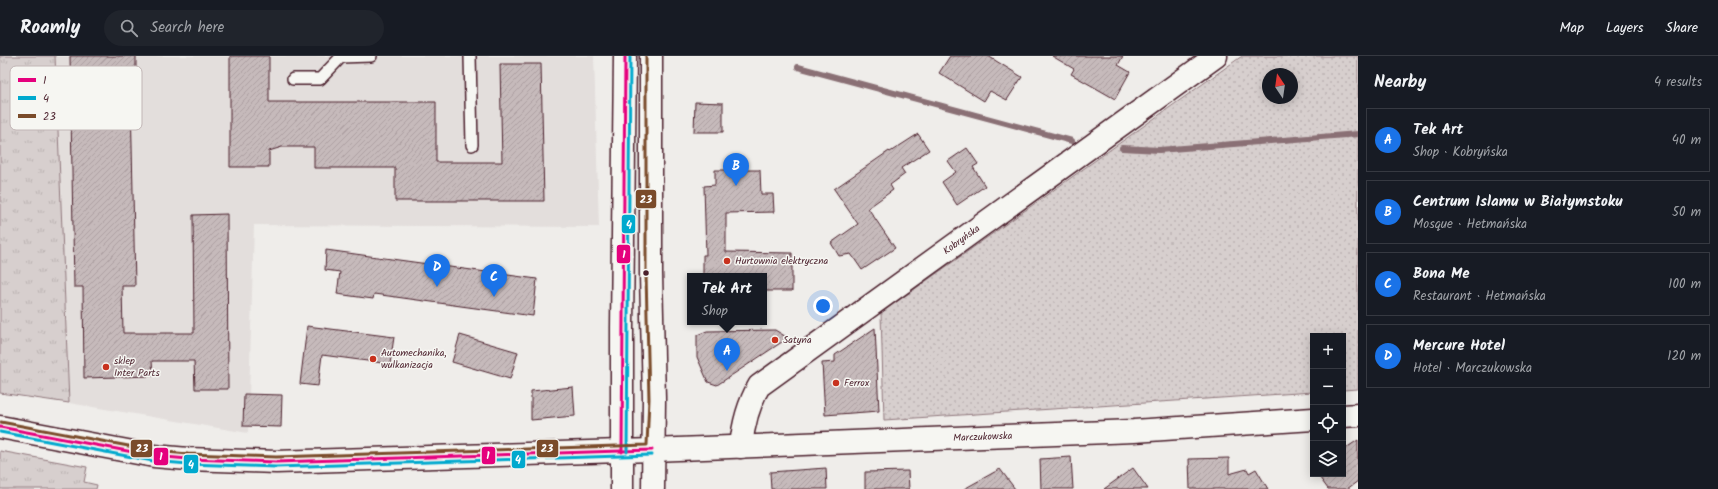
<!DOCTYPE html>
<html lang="en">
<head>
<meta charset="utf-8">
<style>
  body { margin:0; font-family:Kalam,sans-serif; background:#20242c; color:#f1f3f6 }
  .controls { position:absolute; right:12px; bottom:12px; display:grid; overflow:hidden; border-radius:0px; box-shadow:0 2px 10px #0003 }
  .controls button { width:36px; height:36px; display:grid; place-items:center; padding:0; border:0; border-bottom:1px solid #363941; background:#171b24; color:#f1f3f6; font:20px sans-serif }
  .compass { position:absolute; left:1262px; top:12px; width:36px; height:36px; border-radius:50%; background:#171b24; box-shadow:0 2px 10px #0003; rotate:347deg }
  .you { position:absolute; left:823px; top:250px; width:14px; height:14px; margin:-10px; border:3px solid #fff; border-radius:50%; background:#1a73e8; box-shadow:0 0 0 6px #1a73e833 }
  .badge { display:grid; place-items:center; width:26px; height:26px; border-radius:50%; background:#1a73e8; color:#fff; font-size:13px; font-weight:700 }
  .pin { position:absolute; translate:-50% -33px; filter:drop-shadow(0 1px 2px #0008) }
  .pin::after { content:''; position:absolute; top:21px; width:14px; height:12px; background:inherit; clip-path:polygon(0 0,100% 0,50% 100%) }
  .popup { position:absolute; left:687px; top:217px; width:80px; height:52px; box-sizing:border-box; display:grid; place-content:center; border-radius:0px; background:#171b24; filter:drop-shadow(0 1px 3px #0005); font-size:13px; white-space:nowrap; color:#9ea1a6 }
  .popup b { font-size:15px; color:#f1f3f6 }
  .popup::after { content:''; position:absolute; left:50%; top:100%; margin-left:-8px; border:8px solid transparent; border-top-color:#171b24 }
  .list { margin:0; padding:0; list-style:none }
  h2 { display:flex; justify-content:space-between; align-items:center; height:52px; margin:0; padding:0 16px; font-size:17px }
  h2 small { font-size:13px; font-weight:400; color:#9ea1a6 }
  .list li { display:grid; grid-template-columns:26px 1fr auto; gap:12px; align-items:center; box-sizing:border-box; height:64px; margin:0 8px 8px; padding:0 8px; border:1px solid #363941; border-radius:0px }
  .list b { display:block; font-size:15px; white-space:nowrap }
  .list p { margin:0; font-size:13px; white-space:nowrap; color:#9ea1a6 }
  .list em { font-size:13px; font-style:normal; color:#9ea1a6 }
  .icon { flex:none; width:22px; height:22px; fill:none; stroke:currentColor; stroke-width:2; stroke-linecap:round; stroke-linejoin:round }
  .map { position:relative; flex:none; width:1358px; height:433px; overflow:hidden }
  header { display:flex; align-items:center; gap:24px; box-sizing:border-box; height:56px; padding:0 20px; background:#171b24; border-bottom:1px solid #363941 }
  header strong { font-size:19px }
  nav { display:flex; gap:22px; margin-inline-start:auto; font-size:14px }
  .search { width:280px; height:36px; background:#20242c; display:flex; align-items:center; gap:10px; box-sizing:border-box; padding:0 14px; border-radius:22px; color:#9ea1a6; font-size:15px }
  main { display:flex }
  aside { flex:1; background:#171b24 }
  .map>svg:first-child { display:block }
  .built { fill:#e3dedc }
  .grass { fill:url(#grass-tufts); stroke:#90777c }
  .garden { fill:url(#garden-dots); stroke:#90777c; fill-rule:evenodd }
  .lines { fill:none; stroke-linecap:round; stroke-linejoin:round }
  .stream { stroke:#8a6f74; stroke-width:6 }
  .building { fill:url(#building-hatch); stroke:#4a1f2b }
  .lane-casing { stroke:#4a1f2b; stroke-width:14 }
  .street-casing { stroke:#4a1f2b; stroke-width:25 }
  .secondary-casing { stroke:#4a1f2b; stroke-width:25 }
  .lane { stroke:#f6f6f2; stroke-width:11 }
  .street { stroke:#f6f6f2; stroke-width:22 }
  .secondary { stroke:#f6f6f2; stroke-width:22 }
  .bus-1-casing { stroke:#f6f6f2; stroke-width:6 }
  .bus-2-casing { stroke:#f6f6f2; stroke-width:6 }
  .bus-3-casing { stroke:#f6f6f2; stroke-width:6 }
  .bus-1 { stroke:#e5007d; stroke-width:3 }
  .bus-2 { stroke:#00a9ce; stroke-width:3 }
  .bus-3 { stroke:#7a4b2a; stroke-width:3 }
  .poi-dot { fill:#c8321e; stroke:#f6f6f2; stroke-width:1.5 }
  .bus-dot { fill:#4a1f2b; stroke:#f6f6f2; stroke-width:1.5 }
  .labels { text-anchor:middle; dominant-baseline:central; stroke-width:3; stroke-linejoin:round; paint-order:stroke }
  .street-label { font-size:10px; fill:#4a1f2b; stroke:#f6f6f2 }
  .poi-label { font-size:10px; fill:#4a1f2b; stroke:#f6f6f2; text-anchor:start }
  .key { fill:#f6f6f2; stroke:#c2b6b6; stroke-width:1 }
  .key-label { font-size:11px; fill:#4a1f2b }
  .line-badge { stroke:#f6f6f2; stroke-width:1.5 }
  .badge-label { font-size:11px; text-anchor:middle; font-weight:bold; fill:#fff }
</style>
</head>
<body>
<header>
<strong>Roamly</strong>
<div class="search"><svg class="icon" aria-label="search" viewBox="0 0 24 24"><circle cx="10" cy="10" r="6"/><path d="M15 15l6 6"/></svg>Search here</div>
<nav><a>Map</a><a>Layers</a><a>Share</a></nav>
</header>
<main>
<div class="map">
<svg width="1358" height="433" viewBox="0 0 1358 433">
  <defs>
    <pattern id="grass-tufts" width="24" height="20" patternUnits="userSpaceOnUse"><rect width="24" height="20" fill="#d7cfce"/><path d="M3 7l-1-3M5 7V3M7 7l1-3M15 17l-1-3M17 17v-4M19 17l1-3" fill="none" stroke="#bab1b1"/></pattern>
    <pattern id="garden-dots" width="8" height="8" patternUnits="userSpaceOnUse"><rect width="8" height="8" fill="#d7cfce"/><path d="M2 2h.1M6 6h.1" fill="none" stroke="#bab1b1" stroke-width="1.8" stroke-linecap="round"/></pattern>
    <pattern id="building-hatch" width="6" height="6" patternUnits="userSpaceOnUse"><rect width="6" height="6" fill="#c6babb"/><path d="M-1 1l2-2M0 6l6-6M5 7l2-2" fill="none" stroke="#ac9fa1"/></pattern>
  </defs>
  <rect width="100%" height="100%" fill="#efedea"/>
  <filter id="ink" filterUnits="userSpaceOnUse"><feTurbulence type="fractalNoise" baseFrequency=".025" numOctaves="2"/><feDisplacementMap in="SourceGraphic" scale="8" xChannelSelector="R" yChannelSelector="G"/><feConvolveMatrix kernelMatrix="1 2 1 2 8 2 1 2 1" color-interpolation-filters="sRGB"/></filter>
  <g filter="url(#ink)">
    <!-- built -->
    <path class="built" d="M55 0H594L599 171 254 169 248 377 69 347Z"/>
    <!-- grass -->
    <g class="grass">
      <path d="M0 0H55L69 347 0 337Z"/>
      <path d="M0 395 87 411 84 426 97 429 96 433H0Z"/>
    </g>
    <!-- garden -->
    <path class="garden" d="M1242 0H1358V333L1343 334V280H1313V336L884 364 881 257ZM1268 18H1292V42H1268Z"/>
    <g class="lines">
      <!-- stream -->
      <g class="stream">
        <path d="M798 11 1072 85"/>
        <path d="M1122 92 1159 94 1358 78"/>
      </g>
    </g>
    <!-- building -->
    <g class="building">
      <path d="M70 0H136V43H131L135 230H122L123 277H194L193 159 227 158 228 333H195L194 305H152L153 320 84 322 83 231H74Z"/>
      <path d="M230 0H269V46H436V106H502L500 8H541L544 145H395V112H314V91H282L269 95V111H230Z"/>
      <path d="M950 0H988L1022 21 1007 44 990 35 984 45 939 17Z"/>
      <path d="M1052 0H1123L1118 9 1130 16 1115 43 1071 18 1074 13Z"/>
      <path d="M695 46 723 47V76H694Z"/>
      <path d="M918 78 929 94 901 112 905 118 890 129 893 134 868 152 895 192 862 214 851 198 839 200 831 187 858 168 834 133 889 95 890 96Z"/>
      <path d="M967 92 978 108 973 111 985 130 957 149 942 126 956 116 948 105Z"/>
      <path d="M715 114H760L761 138H773L774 156 726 157V196L792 197V235H764V220H703V199H706L704 130 715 129Z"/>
      <path d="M326 194 537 223 533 260 374 238 373 243 337 238 340 216 325 214Z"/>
      <path d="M307 270 394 281 390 308 322 299 318 330 300 328Z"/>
      <path d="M875 272 879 355 825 359 822 307 835 306V299Z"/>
      <path d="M775 274 788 282 717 329 708 326 697 301V279L707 275Z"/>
      <path d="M460 279 518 296 510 323 452 306Z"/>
      <path d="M573 331 575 360 531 364V335Z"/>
      <path d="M244 338 282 339 281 371 243 370Z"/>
      <path d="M1358 384V425L1347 433H1328L1317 418H1343V394Z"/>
      <path d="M1071 401 1073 433H1041L1040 403Z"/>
      <path d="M1229 402V418L1247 413 1249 417 1256 413 1268 433H1190L1189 403Z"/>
      <path d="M826 412 827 433H771L770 416Z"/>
      <path d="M1133 412 1148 433H1104Z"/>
      <path d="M1000 413 1015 433H964Z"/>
      <path d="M908 415 909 433H865V416Z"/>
    </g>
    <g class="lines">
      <!-- lane casing -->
      <g class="lane-casing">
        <g id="lane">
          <path d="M470 0 472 89"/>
          <path d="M293 23H320L341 1 371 0"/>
        </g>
      </g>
      <!-- street casing -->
      <g class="street-casing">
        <g id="street">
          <path d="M1343 360 1358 359"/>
          <path id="s1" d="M741 391C743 369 748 349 759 330L1216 0"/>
          <path id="s2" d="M652 394 1134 375 1313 363"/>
        </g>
      </g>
      <!-- secondary casing -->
      <g class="secondary-casing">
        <g id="secondary">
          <path d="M651 0V218L654 343 653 433"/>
          <path d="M0 371 154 400 188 403 276 406 652 394"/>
          <path d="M622 433V271L625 0"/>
        </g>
      </g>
      <!-- lane -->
      <use href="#lane" class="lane"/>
      <!-- street -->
      <use href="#street" class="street"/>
      <!-- secondary -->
      <use href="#secondary" class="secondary"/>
      <!-- bus-1 casing -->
      <g class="bus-1-casing">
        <g id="bus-1">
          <path d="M0 371 154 400 188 403 276 406 652 394"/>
          <path d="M622 396 625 0"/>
        </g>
      </g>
      <!-- bus-2 casing -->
      <g class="bus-2-casing">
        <g id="bus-2">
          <path d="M0 376 153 405 188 408 276 411 652 399"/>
          <path d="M627 396 630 0"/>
        </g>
      </g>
      <!-- bus-3 casing -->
      <g class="bus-3-casing">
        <path id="bus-3" d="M1 366 155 395 188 398 276 401 647 389 649 343 646 218V0"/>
      </g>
      <!-- bus-1 -->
      <use href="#bus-1" class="bus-1"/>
      <!-- bus-2 -->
      <use href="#bus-2" class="bus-2"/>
      <!-- bus-3 -->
      <use href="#bus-3" class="bus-3"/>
    </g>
  </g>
  <!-- markers -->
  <g class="poi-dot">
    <circle cx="727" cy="205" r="4"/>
    <circle cx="775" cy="284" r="4"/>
    <circle cx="373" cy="303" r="4"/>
    <circle cx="106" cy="311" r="4"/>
    <circle cx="836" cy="327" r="4"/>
  </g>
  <circle class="bus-dot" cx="646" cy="217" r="3.5"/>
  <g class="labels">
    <!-- street labels -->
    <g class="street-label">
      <text stroke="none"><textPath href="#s1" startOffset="314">Kobryńska</textPath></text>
      <text stroke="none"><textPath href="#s2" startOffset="331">Marczukowska</textPath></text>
    </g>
    <!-- poi labels -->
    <g class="poi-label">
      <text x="735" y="205">Hurtownia elektryczna</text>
      <text x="783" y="284">Satyna</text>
      <text x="381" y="297">Automechanika,<tspan x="381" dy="12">wulkanizacja</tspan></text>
      <text x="114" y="305">sklep<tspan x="114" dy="12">Inter Parts</tspan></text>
      <text x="844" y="327">Ferrox</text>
    </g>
  </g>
  <!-- legend -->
  <rect x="10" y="10" width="132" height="64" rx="6" class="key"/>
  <rect x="18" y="22" width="18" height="4" fill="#e5007d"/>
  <rect x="18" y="40" width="18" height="4" fill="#00a9ce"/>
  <rect x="18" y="58" width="18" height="4" fill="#7a4b2a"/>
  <g class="key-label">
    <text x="43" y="28">1</text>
    <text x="43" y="46">4</text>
    <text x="43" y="64">23</text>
  </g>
  <g class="line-badge">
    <rect x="635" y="133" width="22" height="20" rx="4" fill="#7a4b2a"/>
    <rect x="621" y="158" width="15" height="20" rx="4" fill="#00a9ce"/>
    <rect x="616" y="188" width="15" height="20" rx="4" fill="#e5007d"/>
    <rect x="536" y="383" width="23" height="19" rx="4" fill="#7a4b2a"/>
    <rect x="130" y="383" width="23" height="19" rx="4" fill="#7a4b2a"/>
    <rect x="481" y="390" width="15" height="19" rx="4" fill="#e5007d"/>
    <rect x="153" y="391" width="16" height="19" rx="4" fill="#e5007d"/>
    <rect x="511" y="394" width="15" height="19" rx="4" fill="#00a9ce"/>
    <rect x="183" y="398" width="16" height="20" rx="4" fill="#00a9ce"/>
  </g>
  <g class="badge-label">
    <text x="646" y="147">23</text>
    <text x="629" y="172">4</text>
    <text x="624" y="202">1</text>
    <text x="547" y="396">23</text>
    <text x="142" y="396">23</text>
    <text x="488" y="403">1</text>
    <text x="161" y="404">1</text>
    <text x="518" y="407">4</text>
    <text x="191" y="412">4</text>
  </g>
</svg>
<div class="controls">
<button>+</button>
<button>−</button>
<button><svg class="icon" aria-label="locate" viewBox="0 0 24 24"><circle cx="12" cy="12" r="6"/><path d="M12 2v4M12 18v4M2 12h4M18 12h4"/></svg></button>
<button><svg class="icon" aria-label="layers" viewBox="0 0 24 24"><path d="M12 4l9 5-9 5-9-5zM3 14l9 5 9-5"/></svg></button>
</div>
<svg class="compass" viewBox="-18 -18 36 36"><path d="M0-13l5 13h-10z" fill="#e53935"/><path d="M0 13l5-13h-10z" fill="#9ea1a6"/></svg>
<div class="you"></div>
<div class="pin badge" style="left:727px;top:315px">A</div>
<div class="popup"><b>Tek Art</b>Shop</div>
<div class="pin badge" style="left:736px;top:130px">B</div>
<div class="pin badge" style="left:494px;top:241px">C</div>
<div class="pin badge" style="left:437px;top:231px">D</div>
</div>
<aside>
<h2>Nearby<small>4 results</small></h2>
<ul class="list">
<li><span class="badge">A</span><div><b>Tek Art</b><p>Shop · Kobryńska</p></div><em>40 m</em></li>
<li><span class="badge">B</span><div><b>Centrum Islamu w Białymstoku</b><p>Mosque · Hetmańska</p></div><em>50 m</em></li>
<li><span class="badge">C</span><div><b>Bona Me</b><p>Restaurant · Hetmańska</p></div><em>100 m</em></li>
<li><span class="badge">D</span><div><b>Mercure Hotel</b><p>Hotel · Marczukowska</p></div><em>120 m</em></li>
</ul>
</aside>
</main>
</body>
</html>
